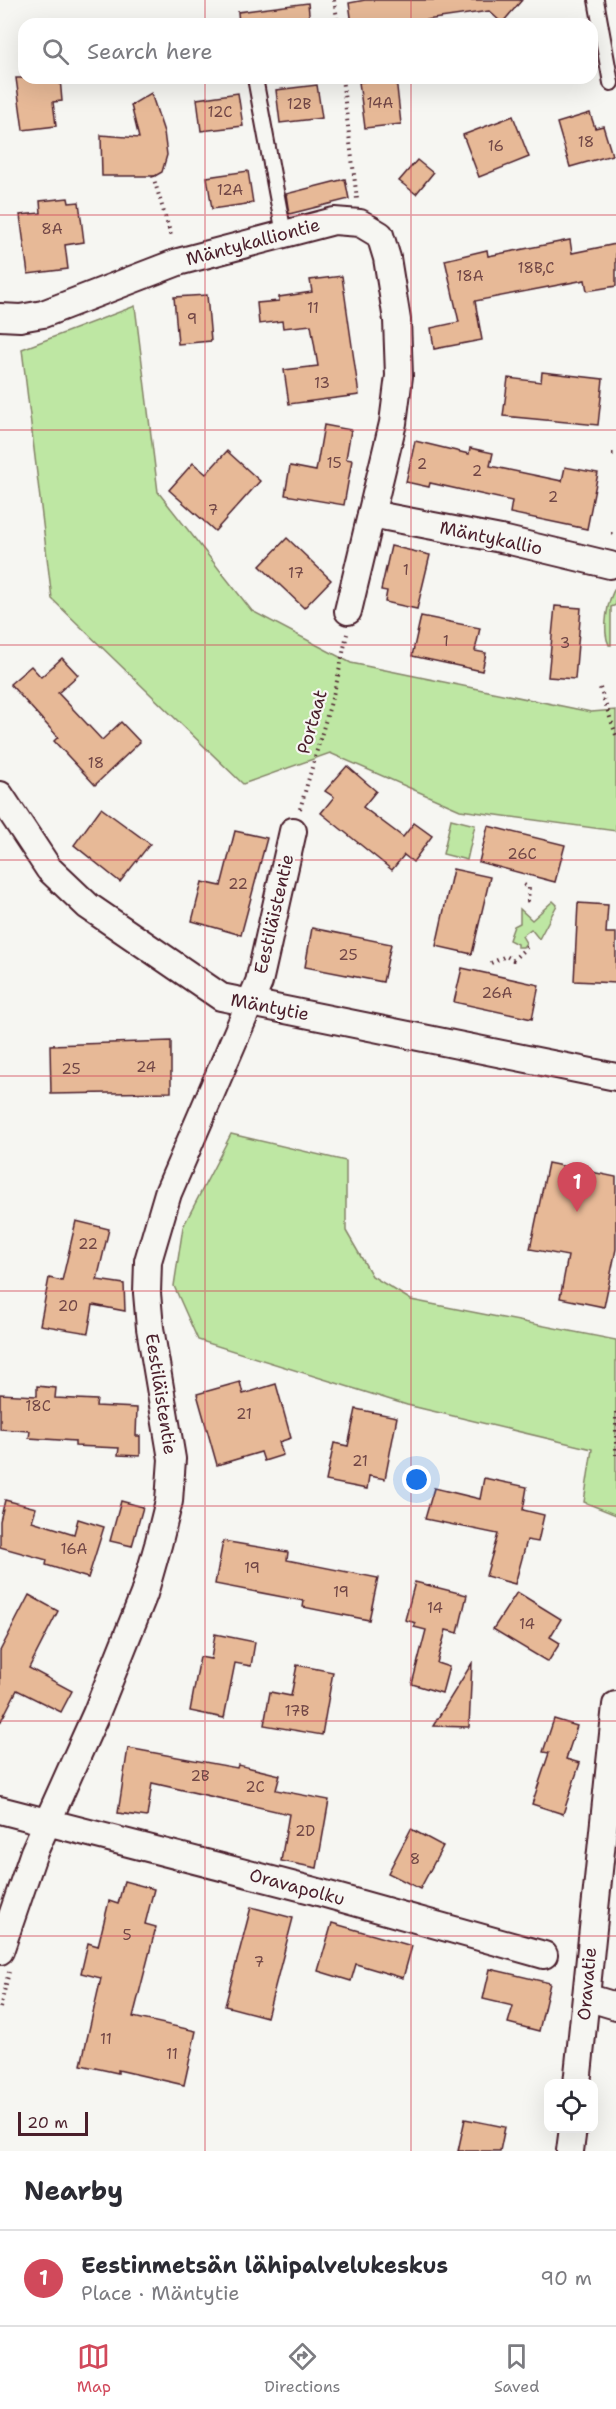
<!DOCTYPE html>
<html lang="en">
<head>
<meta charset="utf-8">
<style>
  body { margin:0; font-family:"Shantell Sans",sans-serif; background:#f7f7f7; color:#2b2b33 }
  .controls { position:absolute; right:18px; bottom:18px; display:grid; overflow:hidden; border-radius:12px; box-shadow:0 6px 24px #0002 }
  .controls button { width:54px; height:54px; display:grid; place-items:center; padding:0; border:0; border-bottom:2px solid #e1e1e2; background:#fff; color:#2b2b33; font:30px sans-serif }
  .scale { position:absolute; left:18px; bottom:15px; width:70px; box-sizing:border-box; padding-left:6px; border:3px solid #4a1f2b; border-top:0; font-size:16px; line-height:21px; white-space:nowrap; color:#4a1f2b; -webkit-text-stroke:4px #f6f6f2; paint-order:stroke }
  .you { position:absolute; left:417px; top:1480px; width:21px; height:21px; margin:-15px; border:4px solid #fff; border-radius:50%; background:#1a73e8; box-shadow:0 0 0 9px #1a73e833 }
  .badge { display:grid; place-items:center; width:39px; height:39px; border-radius:50%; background:#d1495b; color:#fff; font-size:20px; font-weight:700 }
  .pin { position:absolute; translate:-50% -50px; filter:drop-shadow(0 2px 3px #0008) }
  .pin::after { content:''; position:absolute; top:32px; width:21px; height:18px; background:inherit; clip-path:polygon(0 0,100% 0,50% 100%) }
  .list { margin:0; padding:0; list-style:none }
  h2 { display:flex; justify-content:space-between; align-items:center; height:78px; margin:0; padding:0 24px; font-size:26px }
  h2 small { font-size:20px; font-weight:400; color:#7c7c81 }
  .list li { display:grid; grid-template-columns:39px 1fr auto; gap:18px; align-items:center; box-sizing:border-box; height:96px; padding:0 24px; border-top:2px solid #e1e1e2 }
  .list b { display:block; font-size:22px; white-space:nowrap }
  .list p { margin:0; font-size:20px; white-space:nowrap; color:#7c7c81 }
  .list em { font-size:20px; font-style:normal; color:#7c7c81 }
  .icon { flex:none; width:33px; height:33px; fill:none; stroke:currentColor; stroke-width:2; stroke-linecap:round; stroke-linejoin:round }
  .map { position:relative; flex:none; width:616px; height:2151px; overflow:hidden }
  .search { position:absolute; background:#fff; box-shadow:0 6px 24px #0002; left:18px; right:18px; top:18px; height:66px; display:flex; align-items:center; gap:15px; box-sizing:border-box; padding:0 21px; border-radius:18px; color:#7c7c81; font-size:22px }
  .sheet { height:174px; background:#fff }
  nav { display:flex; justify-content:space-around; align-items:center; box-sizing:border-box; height:84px; border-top:2px solid #e1e1e2; background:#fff; font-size:16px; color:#7c7c81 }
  nav a { display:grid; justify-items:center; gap:3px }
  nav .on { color:#d1495b }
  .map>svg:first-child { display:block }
  .green { fill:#bee7a3; stroke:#848367; stroke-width:1.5 }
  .building { fill:#e7b997; stroke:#4a1f2b; stroke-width:1.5 }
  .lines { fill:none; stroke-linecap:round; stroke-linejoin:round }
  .lane-casing { stroke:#4a1f2b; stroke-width:18 }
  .street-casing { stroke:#4a1f2b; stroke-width:30 }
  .path { stroke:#4a1f2b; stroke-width:4; stroke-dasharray:1.5 4.5; stroke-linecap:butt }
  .lane { stroke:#f6f6f2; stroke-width:14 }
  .street { stroke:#f6f6f2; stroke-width:26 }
  .grid { fill:none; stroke:#d1495b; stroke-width:1.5; stroke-opacity:0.55 }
  .labels { text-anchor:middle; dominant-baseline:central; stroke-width:4.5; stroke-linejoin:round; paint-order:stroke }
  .number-label { font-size:15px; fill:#714646 }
  .street-label { font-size:18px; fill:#4a1f2b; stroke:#f6f6f2 }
</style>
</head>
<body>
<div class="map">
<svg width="616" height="2151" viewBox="0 0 616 2151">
  <rect width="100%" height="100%" fill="#f6f6f2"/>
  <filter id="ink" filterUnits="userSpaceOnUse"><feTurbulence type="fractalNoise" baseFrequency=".0167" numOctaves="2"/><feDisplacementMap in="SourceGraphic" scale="12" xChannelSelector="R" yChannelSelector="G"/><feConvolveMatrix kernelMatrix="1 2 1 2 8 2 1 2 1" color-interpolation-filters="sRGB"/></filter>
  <g filter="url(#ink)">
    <!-- green -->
    <g class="green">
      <path d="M135 306 158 492 252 611 351 663 591 712 616 710V831L460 810 330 753 243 784 52 599 22 349Z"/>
      <path d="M616 587V605L611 607V645H609C602 631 607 600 616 587Z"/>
      <path d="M451 819 475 825 467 860 443 854Z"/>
      <path d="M553 901 557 905 539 939 531 929 522 936 526 943 523 947H517V944L509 940 514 926 520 923V909L532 920Z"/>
      <path d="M231 1134 346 1161V1231L372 1276 411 1300 616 1340V1515L584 1502 592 1449 407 1405 198 1340 174 1286 183 1227Z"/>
    </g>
    <!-- building -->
    <g class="building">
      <path d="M365 0H522L502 23 489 11 398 24H352L349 3Z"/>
      <path d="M308 3 310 24H239L238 12Z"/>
      <path d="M16 78H60L62 101 53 102 56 126 23 130Z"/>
      <path d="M396 78 401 124 365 128 359 82Z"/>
      <path d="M317 85 322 118 280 123 276 90Z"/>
      <path d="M151 93 164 132 167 155 162 172 155 176H102L101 135 139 138 131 105Z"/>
      <path d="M238 93 243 126 201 131 197 99Z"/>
      <path d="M590 113 595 128 603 126 612 155 570 167 557 123Z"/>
      <path d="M513 116 529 157 479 177 463 135Z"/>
      <path d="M417 160 433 173 416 194 399 181Z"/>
      <path d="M248 171 253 203 212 209 207 177Z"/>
      <path d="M345 179 349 199 289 214 286 194Z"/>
      <path d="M68 198 69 203 79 202 84 242 65 245 68 269 28 274 20 215 41 213 40 201Z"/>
      <path d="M570 240 572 253 616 244V286L587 291 585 280 475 301 482 340 434 349 431 328 459 322 445 260 487 250 488 256Z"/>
      <path d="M342 276 359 395 289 404 284 370 318 366 311 325 283 328 282 321 259 324 257 303 279 301V297L312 292 310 280Z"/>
      <path d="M207 295 211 341 178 344 174 297Z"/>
      <path d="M542 372 603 379 598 425 503 416 508 378 541 382Z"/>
      <path d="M324 425 351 430 346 459 352 460 344 505 285 495 290 466 316 471Z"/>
      <path d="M415 441 469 454 470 448 493 453 490 466 562 481 565 467 598 473 587 529 510 513 512 501 430 483 429 487 406 482Z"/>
      <path d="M227 451 260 481 215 531 169 490 193 463 206 474Z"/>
      <path d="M287 538 331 580 304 608 260 566Z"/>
      <path d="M391 546 430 555 417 609 385 602 387 591 381 590Z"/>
      <path d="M555 606 581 608 575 679 548 677Z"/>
      <path d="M421 616 480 628 475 651 486 653 482 671 412 656Z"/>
      <path d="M62 658 78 675 58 693 102 740 121 722 140 742 95 785 54 741 58 737 10 684 31 666 41 677Z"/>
      <path d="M347 766 376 791 363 807 403 837 414 823 432 836 413 862 404 855 392 870 321 813 334 797 325 791Z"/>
      <path d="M101 808 150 844 120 882 74 845Z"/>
      <path d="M488 826 565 845 555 882 479 862Z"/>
      <path d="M235 831 267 838 241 935 192 921 202 882 221 886Z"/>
      <path d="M453 869 490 877 472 954 436 946Z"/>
      <path d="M578 903 608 905 606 933H616V983L574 981Z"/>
      <path d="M312 928 391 944 383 982 305 967Z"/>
      <path d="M462 968 539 985 532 1019 454 1002Z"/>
      <path d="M171 1041V1092L51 1094 50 1045Z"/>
      <path d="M548 1163 616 1177V1249L604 1307 560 1298 568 1256 530 1249Z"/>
      <path d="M76 1221 109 1229 97 1280 124 1284 125 1311 93 1305 88 1333 40 1325 49 1278 62 1281Z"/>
      <path d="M240 1382 243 1394 276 1384 291 1438 279 1442 283 1455 264 1461 261 1452 217 1465 197 1394Z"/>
      <path d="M37 1386 56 1388 55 1398 97 1400 96 1406 137 1408 136 1436H140V1456L118 1455 119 1448 75 1446V1441L29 1438 30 1431 0 1429V1394L37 1396Z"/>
      <path d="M356 1409 397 1417 385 1479 369 1476 367 1489 326 1481 334 1443 348 1446Z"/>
      <path d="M484 1478 527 1487 523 1510 544 1515 538 1542 527 1540 515 1584 486 1576 498 1534 425 1519 434 1488 480 1499Z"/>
      <path d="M5 1500 36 1508 32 1521 74 1534 78 1519 104 1527 88 1578 46 1565 47 1560 0 1547V1521Z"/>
      <path d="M121 1501 143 1507 132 1546 110 1541Z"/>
      <path d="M223 1541 288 1552 287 1560 378 1578 369 1620 303 1607 304 1601 215 1584Z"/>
      <path d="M415 1582 467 1595 458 1633 446 1630 437 1663 449 1667 442 1693 412 1684 426 1630 414 1627 416 1623 405 1620Z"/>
      <path d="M517 1592 561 1619 550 1637 560 1643 548 1662 493 1629Z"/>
      <path d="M29 1595 58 1611 29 1668 72 1691 61 1712 17 1690 0 1723V1651Z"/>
      <path d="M215 1634 255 1642 251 1666 235 1663 224 1718 190 1711 200 1657 211 1659Z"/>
      <path d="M472 1663 469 1727 433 1726Z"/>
      <path d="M297 1665 333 1672 322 1735 264 1725 270 1692 291 1696Z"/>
      <path d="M554 1719 577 1726 566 1759 580 1763 563 1814 532 1804 549 1753 543 1752Z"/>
      <path d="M128 1748 237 1768 238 1765 280 1775 276 1790 329 1800 317 1868 281 1861 289 1814 152 1783 147 1817 118 1813Z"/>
      <path d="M411 1829 443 1846 420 1889 388 1873Z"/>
      <path d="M124 1881 154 1889 145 1924 156 1927 133 2017 196 2031 184 2085 118 2070V2073L81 2065 101 1978 81 1973 88 1943 98 1946 109 1901 118 1904Z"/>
      <path d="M251 1907 293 1918 267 2017 225 2006Z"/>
      <path d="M332 1923 412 1946 403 1978 356 1964 351 1981 318 1971Z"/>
      <path d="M490 1969 550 1983 539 2031 508 2023 513 2006 483 1999Z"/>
      <path d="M465 2119 505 2127 500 2151H458Z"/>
    </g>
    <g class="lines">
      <!-- lane casing -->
      <g class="lane-casing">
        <g id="lane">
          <path d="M596 0 611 83"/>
          <path d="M255 78 284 234"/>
        </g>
      </g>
      <!-- street casing -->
      <g class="street-casing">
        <g id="street">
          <path d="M0 317 20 318 43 314 178 262 334 221 360 223 380 235 387 258 397 320 399 376 393 423 348 611"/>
          <path d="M371 514 506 540 610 565"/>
          <path d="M0 795 49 869 88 906 221 997 616 1077"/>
          <path d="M0 1810 311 1890 544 1955"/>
          <path d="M0 1951 34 1852 96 1714 144 1594 158 1545 169 1501 172 1459 150 1328 147 1293 148 1261 168 1193 259 982 293 831"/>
          <path d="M586 1997 616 2006"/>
          <path d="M577 2084 616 1705"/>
          <path d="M570 2151 573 2128"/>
        </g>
      </g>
      <!-- path -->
      <g class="path">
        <path d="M334 0 338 24"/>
        <path d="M342 78 357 199"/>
        <path d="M153 176 172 239"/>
        <path d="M612 454H616"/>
        <path d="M611 534H616"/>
        <path d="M600 688 616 735"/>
        <path d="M300 809 337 681 347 634"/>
        <path d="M524 885 529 888 528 901 530 903"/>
        <path d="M491 963 506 956 513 960 528 946"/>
        <path d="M616 1412V1455"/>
        <path d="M0 2008 9 1972"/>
      </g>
      <!-- lane -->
      <use href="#lane" class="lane"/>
      <!-- street -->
      <use href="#street" class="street"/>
    </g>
  </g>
  <!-- grid -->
  <path class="grid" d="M205 0V24M411 0V24M205 78V2151M411 78V2151M0 215H616M0 430H616M0 645H616M0 860H616M0 1076H616M0 1291H616M0 1506H616M0 1721H616M0 1936H616"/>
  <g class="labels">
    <!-- number labels -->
    <g class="number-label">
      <text x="380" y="103">14A</text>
      <text x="299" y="104">12B</text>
      <text x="220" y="112">12C</text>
      <text x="586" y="142">18</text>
      <text x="496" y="146">16</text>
      <text x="230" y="190">12A</text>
      <text x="52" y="229">8A</text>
      <text x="536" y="268">18B,C</text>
      <text x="470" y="276">18A</text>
      <text x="313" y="308">11</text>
      <text x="192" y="319">9</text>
      <text x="322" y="383">13</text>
      <text x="334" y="463">15</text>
      <text x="422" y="464">2</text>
      <text x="477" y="471">2</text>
      <text x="553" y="497">2</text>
      <text x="213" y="510">7</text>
      <text x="406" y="570">1</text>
      <text x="296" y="573">17</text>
      <text x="446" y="641">1</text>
      <text x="565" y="643">3</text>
      <text x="96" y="763">18</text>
      <text x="522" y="854">26C</text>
      <text x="238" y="884">22</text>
      <text x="348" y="955">25</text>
      <text x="497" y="993">26A</text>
      <text x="146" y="1067">24</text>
      <text x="71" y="1069">25</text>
      <text x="88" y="1244">22</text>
      <text x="68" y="1306">20</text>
      <text x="38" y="1406">18C</text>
      <text x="244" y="1414">21</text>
      <text x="360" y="1461">21</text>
      <text x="74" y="1549">16A</text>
      <text x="252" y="1568">19</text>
      <text x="341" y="1592">19</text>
      <text x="435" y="1608">14</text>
      <text x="527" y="1624">14</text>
      <text x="297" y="1711">17B</text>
      <text x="200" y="1776">2B</text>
      <text x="255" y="1787">2C</text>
      <text x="305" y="1831">2D</text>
      <text x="415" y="1859">8</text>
      <text x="127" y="1935">5</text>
      <text x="259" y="1962">7</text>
      <text x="106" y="2039">11</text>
      <text x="172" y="2054">11</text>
    </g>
    <!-- street labels -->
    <g class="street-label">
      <text transform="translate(253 242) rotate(-15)">Mäntykalliontie</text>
      <text transform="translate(491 538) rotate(12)">Mäntykallio</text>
      <text transform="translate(312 722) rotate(-74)">Portaat</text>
      <text transform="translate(274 914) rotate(-77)">Eestiläistentie</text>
      <text transform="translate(270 1007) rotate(11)">Mäntytie</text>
      <text transform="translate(161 1394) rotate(81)">Eestiläistentie</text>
      <text transform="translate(297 1887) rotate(15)">Oravapolku</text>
      <text transform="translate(587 1984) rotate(-85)">Oravatie</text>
    </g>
  </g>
</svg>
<div class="controls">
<button><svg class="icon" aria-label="locate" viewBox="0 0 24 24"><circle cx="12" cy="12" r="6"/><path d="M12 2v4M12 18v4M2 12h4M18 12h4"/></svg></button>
</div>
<div class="scale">20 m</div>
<div class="you"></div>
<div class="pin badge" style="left:577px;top:1212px">1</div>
<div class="search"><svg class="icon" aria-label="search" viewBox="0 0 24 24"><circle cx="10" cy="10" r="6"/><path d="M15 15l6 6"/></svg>Search here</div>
</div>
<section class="sheet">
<h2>Nearby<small></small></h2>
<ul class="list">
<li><span class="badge">1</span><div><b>Eestinmetsän lähipalvelukeskus</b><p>Place · Mäntytie</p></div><em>90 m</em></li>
</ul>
</section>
<nav>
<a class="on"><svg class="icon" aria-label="map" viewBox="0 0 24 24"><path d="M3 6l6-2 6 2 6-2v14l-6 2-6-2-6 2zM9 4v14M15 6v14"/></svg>Map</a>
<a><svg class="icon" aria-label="directions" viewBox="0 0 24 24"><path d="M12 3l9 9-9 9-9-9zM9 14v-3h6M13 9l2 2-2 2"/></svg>Directions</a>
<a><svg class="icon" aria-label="saved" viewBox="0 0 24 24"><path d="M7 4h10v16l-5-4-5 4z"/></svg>Saved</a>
</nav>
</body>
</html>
